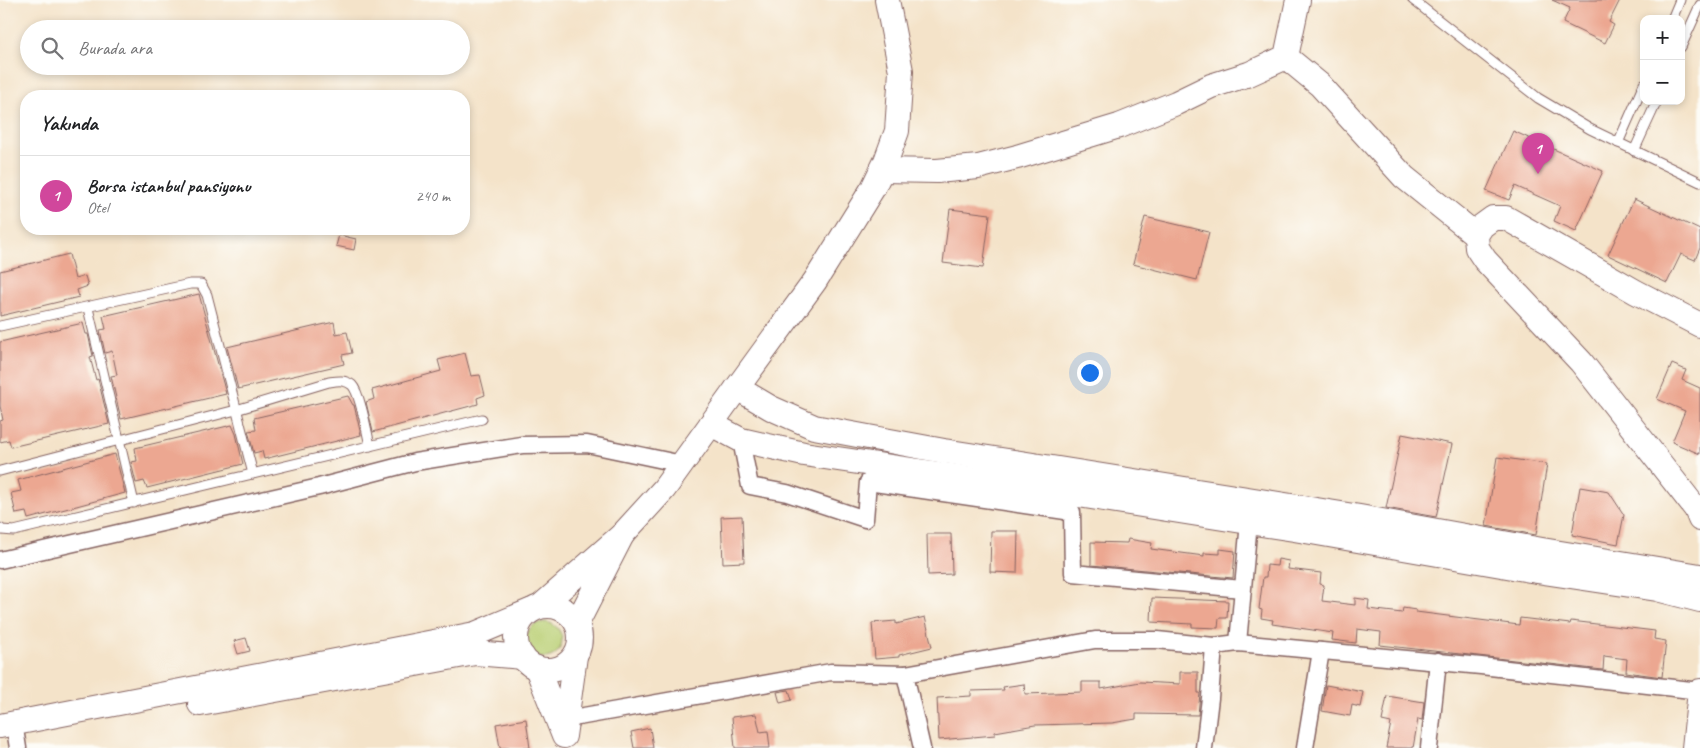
<!DOCTYPE html>
<html lang="tr">
<head>
<meta charset="utf-8">
<style>
  body { margin:0; font-family:Caveat,sans-serif; background:#f2f2f2; color:#202124 }
  .controls { position:absolute; right:15px; top:15px; display:grid; overflow:hidden; border-radius:10px; box-shadow:0 2px 8px #0003 }
  .controls button { width:45px; height:45px; display:grid; place-items:center; padding:0; border:0; border-bottom:1px solid #e0e0e0; background:#fff; color:#202124; font:25px sans-serif }
  .you { position:absolute; left:1089px; top:372px; width:18px; height:18px; margin:-12px; border:4px solid #fff; border-radius:50%; background:#1a73e8; box-shadow:0 0 0 8px #1a73e833 }
  .badge { display:grid; place-items:center; width:32px; height:32px; border-radius:50%; background:#d93025; color:#fff; font-size:16px; font-weight:700 }
  .pin { position:absolute; translate:-50% -41px; filter:drop-shadow(0 1px 2px #0008) }
  .pin::after { content:''; position:absolute; top:26px; width:18px; height:15px; background:inherit; clip-path:polygon(0 0,100% 0,50% 100%) }
  .list { margin:0; padding:0; list-style:none }
  h2 { display:flex; justify-content:space-between; align-items:center; height:65px; margin:0; padding:0 20px; font-size:21px }
  h2 small { font-size:16px; font-weight:400; color:#757577 }
  .list li { display:grid; grid-template-columns:32px 1fr auto; gap:15px; align-items:center; box-sizing:border-box; height:80px; padding:0 20px; border-top:1px solid #e0e0e0 }
  .list b { display:block; font-size:19px; white-space:nowrap }
  .list p { margin:0; font-size:16px; white-space:nowrap; color:#757577 }
  .list em { font-size:16px; font-style:normal; color:#757577 }
  .icon { flex:none; width:28px; height:28px; fill:none; stroke:currentColor; stroke-width:2; stroke-linecap:round; stroke-linejoin:round }
  .map { position:relative; flex:none; width:1700px; height:748px; overflow:hidden }
  .search { position:absolute; background:#fff; box-shadow:0 2px 8px #0003; left:20px; top:20px; width:450px; height:55px; display:flex; align-items:center; gap:12px; box-sizing:border-box; padding:0 18px; border-radius:28px; color:#757577; font-size:19px }
  .panel { position:absolute; background:#fff; box-shadow:0 2px 8px #0003; left:20px; top:90px; width:450px; height:145px; border-radius:20px }
  .map>svg:first-child { display:block }
  .green { fill:#b9cf73; stroke:#82774f }
  .building { fill:#eca791 }
  .lines { fill:none; stroke-linecap:round; stroke-linejoin:round }
  .lane-casing { stroke:#866462; stroke-width:11 }
  .street-casing { stroke:#866462; stroke-width:19 }
  .secondary-casing { stroke:#866462; stroke-width:26 }
  .lane { stroke:#fff; stroke-width:9 }
  .street { stroke:#fff; stroke-width:16 }
  .secondary { stroke:#fff; stroke-width:24 }
</style>
</head>
<body>
<div class="map">
<svg width="1700" height="748" viewBox="0 0 1700 748">
  <rect width="100%" height="100%" fill="#fdfcf7"/>
  <filter id="ink" filterUnits="userSpaceOnUse"><feTurbulence type="fractalNoise" baseFrequency=".02" numOctaves="2"/><feDisplacementMap in="SourceGraphic" scale="10" xChannelSelector="R" yChannelSelector="G"/><feConvolveMatrix kernelMatrix="1 2 1 2 8 2 1 2 1" color-interpolation-filters="sRGB"/></filter>
  <filter id="wash" filterUnits="userSpaceOnUse"><feTurbulence type="fractalNoise" baseFrequency=".0096" numOctaves="4" result="noise"/><feDisplacementMap in="SourceGraphic" scale="20" xChannelSelector="R" yChannelSelector="G"/><feGaussianBlur stdDeviation="1.12" result="paint"/><feColorMatrix in="noise" values="0 0 0 0 0 0 0 0 0 0 0 0 0 0 0 0 0 1.4 0 .05"/><feComposite in="paint" operator="in"/></filter>
  <g filter="url(#wash)">
    <rect width="100%" height="100%" fill="#f4e3c9"/>
    <!-- green -->
    <circle class="green" cx="544" cy="640" r="18"/>
    <g id="blocks">
      <!-- building -->
      <g class="building">
        <path d="M1552 0H1620L1609 22 1614 25 1605 43 1563 23 1570 8Z"/>
        <path d="M1513 131 1603 171 1576 231 1554 221 1560 206 1515 186 1509 200 1486 191Z"/>
        <path d="M1634 199 1700 230V248L1695 260 1681 254 1667 283 1608 255Z"/>
        <path d="M950 209 990 214 983 268 943 263Z"/>
        <path d="M1145 217 1209 232 1197 280 1133 264Z"/>
        <path d="M339 235 356 239 354 250 336 246Z"/>
        <path d="M69 254 75 279 85 276 88 286 77 290 79 297 0 316V271Z"/>
        <path d="M199 294 226 394 121 419 111 376 117 375 112 351 105 353 100 330 106 329 103 316Z"/>
        <path d="M334 322 336 334 347 332 352 353 342 355 344 364 238 389 227 347Z"/>
        <path d="M83 323 86 334H88L93 356 90 357 96 380 98 379 109 424 11 447 9 440 0 442V421L3 420 0 406V342Z"/>
        <path d="M465 353 471 376 480 375 485 395 477 398 478 404 373 432 366 402 374 399 372 390 441 371 438 360Z"/>
        <path d="M1672 364 1686 370 1682 380 1700 388V454L1672 442 1685 411 1657 399Z"/>
        <path d="M348 396 353 405H354L361 435 264 459 262 451 254 453 248 431 256 430 254 418Z"/>
        <path d="M232 425 236 434 243 464 147 488 144 481 136 483 131 462 137 461 135 448Z"/>
        <path d="M1402 434 1452 444 1436 517 1386 508Z"/>
        <path d="M115 454 125 493 28 519 26 512 16 514 11 493 21 491 18 480Z"/>
        <path d="M1497 457 1547 464 1536 535 1486 526Z"/>
        <path d="M1580 487 1609 492 1624 515 1618 544 1572 535Z"/>
        <path d="M742 516 744 562 723 563 721 517Z"/>
        <path d="M991 531H1018L1017 573 990 572Z"/>
        <path d="M927 534H951L952 574 928 575Z"/>
        <path d="M1128 539 1152 543 1151 549 1204 556V553L1220 554V549L1235 551 1233 578 1091 565V542L1127 543Z"/>
        <path d="M1278 559 1289 561 1288 569 1321 573 1320 584 1324 585 1322 601 1355 605V598L1369 600 1368 609 1402 613 1403 608 1416 610V612L1519 625 1520 618 1570 624 1571 621 1655 631 1654 639 1666 641 1662 677 1626 672 1627 659 1604 656 1603 670 1380 645 1381 632 1357 629 1356 643 1332 640 1333 633 1272 624 1273 620 1261 618 1262 610 1259 609 1263 577H1266L1267 565 1277 566Z"/>
        <path d="M1152 598 1228 601 1227 618H1219L1218 628 1192 627V624L1151 622Z"/>
        <path d="M925 617 932 647 899 655V657L875 659 872 623 896 621V624Z"/>
        <path d="M246 638 250 651 238 654 234 641Z"/>
        <path d="M1180 672H1198V693H1200L1198 715 1136 714V719L1112 723 1035 725 995 732V735L939 740 937 698 971 696V691L1004 690 1003 687 1024 684 1025 694 1082 692V682H1101V689L1140 682 1180 684Z"/>
        <path d="M1326 685 1363 692 1360 707 1352 705 1350 716 1322 711Z"/>
        <path d="M789 690 792 700 780 703 777 692Z"/>
        <path d="M1387 696 1424 702 1422 720 1418 719 1413 748H1386L1391 723 1382 721Z"/>
        <path d="M756 714 760 732 768 731 770 748H735L732 717Z"/>
        <path d="M526 719 530 748H500L496 724Z"/>
        <path d="M650 728 653 748H634L631 732Z"/>
      </g>
    </g>
  </g>
  <g filter="url(#ink)">
    <use href="#blocks" fill-opacity="0" stroke="#866462" stroke-width="1"/>
    <g class="lines">
      <!-- lane casing -->
      <g class="lane-casing">
        <g id="lane">
          <path d="M1413 0 1538 98 1590 129 1700 182"/>
          <path d="M1672 19 1680 0"/>
          <path d="M1681 47 1700 5"/>
          <path d="M1618 143 1644 84"/>
          <path d="M1634 151 1657 101"/>
          <path d="M88 308 134 503"/>
          <path d="M0 326 190 284H201L207 295 253 474"/>
          <path d="M0 471 236 410 329 382C336 381 345 379 352 385 360 393 367 432 370 446"/>
          <path d="M0 528 2 530 14 531 482 419"/>
        </g>
      </g>
      <!-- street casing -->
      <g class="street-casing">
        <g id="street">
          <path d="M741 440 750 486 787 493 865 519 868 482 1072 512 1073 573 1242 589"/>
          <path d="M0 560 319 487 415 462 522 445 587 444 682 464"/>
          <path d="M1238 643 1249 522"/>
          <path d="M567 719 831 672 905 674"/>
          <path d="M14 723 18 748"/>
          <path d="M922 748 905 674 1095 640H1157L1214 646 1238 643 1481 666 1700 691"/>
          <path d="M1204 748 1210 698 1214 646"/>
          <path d="M1305 748 1321 651"/>
          <path d="M1429 748 1438 661"/>
        </g>
      </g>
      <!-- secondary casing -->
      <g class="secondary-casing">
        <g id="secondary">
          <path d="M1286 57 1320 85 1404 177 1476 235"/>
          <path d="M882 170 937 171 978 167 1017 157 1119 126 1176 103 1211 86 1249 74 1286 57 1298 0"/>
          <path d="M1700 325 1636 292 1506 218H1493L1482 226 1476 235 1477 248 1485 260 1581 362 1696 509 1700 519"/>
          <path d="M737 388 771 408 814 427 944 451 1360 517 1542 550 1700 576"/>
          <path d="M711 424 741 440 804 454 1053 491 1294 529 1530 570 1657 589 1700 600"/>
          <path d="M622 535 664 489 737 388 815 281 873 188 886 161 897 131 901 71 887 0"/>
          <circle cx="548" cy="638" r="32"/>
          <path d="M541 606 622 535 577 623"/>
          <path d="M537 668 564 736 575 656"/>
          <path d="M200 704 475 653 523 657"/>
          <path d="M0 726 475 634 530 611"/>
          <path d="M1694 748 1700 691"/>
        </g>
      </g>
      <!-- lane -->
      <use href="#lane" class="lane"/>
      <!-- street -->
      <use href="#street" class="street"/>
      <!-- secondary -->
      <use href="#secondary" class="secondary"/>
    </g>
  </g>
</svg>
<div class="controls">
<button>+</button>
<button>−</button>
</div>
<div class="you"></div>
<div class="pin badge" style="left:1538px;top:174px;background:#d1479c">1</div>
<div class="search"><svg class="icon" aria-label="search" viewBox="0 0 24 24"><circle cx="10" cy="10" r="6"/><path d="M15 15l6 6"/></svg>Burada ara</div>
<section class="panel">
<h2>Yakında<small></small></h2>
<ul class="list">
<li><span class="badge" style="background:#d1479c">1</span><div><b>Borsa istanbul pansiyonu</b><p>Otel</p></div><em>240 m</em></li>
</ul>
</section>
</div>
</body>
</html>
